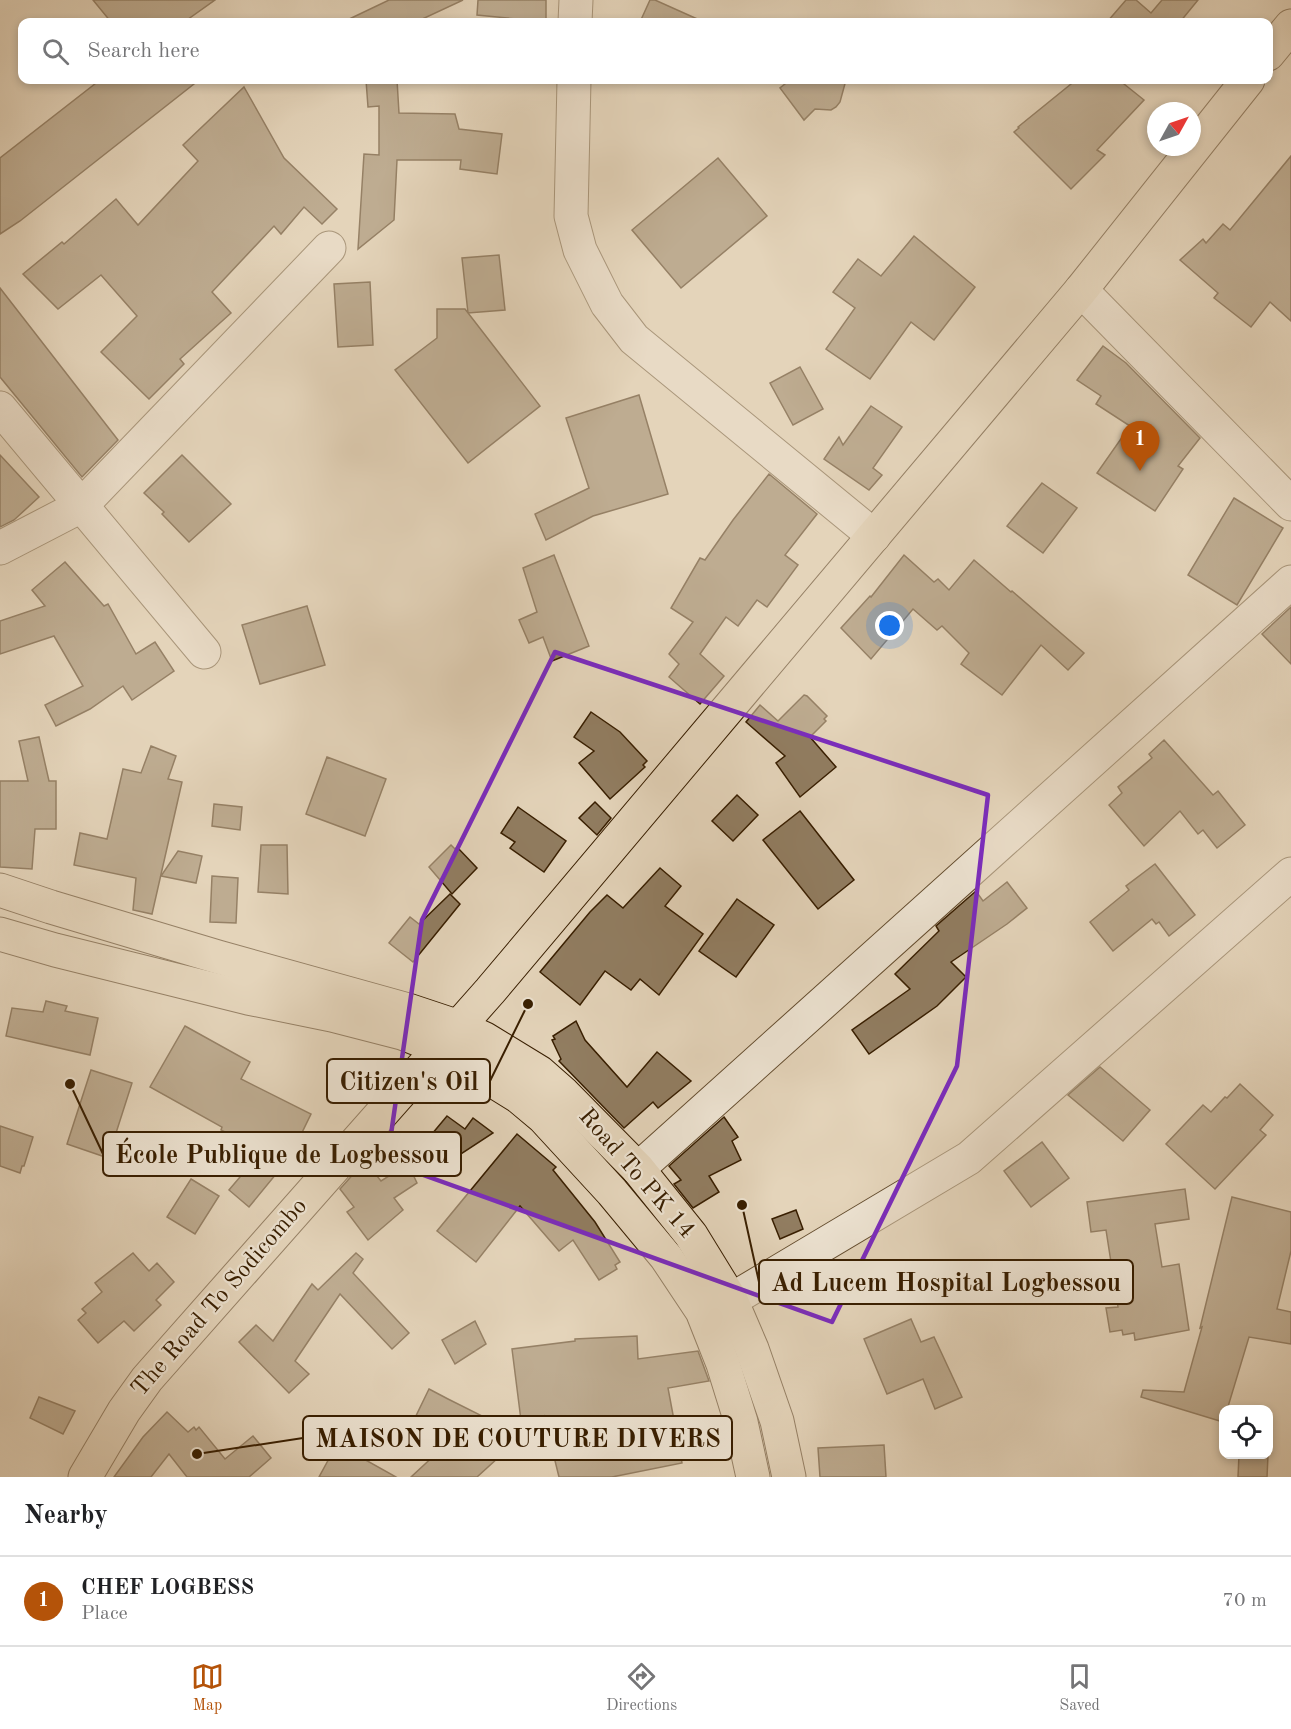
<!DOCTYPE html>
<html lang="en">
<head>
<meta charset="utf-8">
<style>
  body { margin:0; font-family:"Old Standard TT",serif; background:#f2f2f2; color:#202124 }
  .controls { position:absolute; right:18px; bottom:18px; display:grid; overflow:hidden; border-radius:12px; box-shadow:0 3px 9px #0003 }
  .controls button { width:54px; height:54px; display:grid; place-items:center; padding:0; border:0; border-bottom:2px solid #e0e0e0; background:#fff; color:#202124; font:30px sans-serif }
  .compass { position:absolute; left:1147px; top:102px; width:54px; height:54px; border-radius:50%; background:#fff; box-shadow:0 3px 9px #0003; rotate:50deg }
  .you { position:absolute; left:890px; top:626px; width:21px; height:21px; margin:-15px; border:4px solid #fff; border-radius:50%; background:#1a73e8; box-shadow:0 0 0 9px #1a73e833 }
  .badge { display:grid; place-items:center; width:39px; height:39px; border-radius:50%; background:#b45309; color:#fff; font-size:20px; font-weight:700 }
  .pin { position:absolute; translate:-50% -50px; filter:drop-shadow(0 2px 3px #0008) }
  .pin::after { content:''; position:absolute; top:32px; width:21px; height:18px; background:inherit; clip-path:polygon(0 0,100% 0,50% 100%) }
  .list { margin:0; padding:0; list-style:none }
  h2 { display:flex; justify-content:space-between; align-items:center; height:78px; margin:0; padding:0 24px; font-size:26px }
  h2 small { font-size:20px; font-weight:400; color:#757577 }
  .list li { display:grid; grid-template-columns:39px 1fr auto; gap:18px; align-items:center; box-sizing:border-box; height:90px; padding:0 24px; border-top:2px solid #e0e0e0 }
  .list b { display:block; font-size:22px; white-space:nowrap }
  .list p { margin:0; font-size:20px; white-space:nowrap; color:#757577 }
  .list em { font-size:20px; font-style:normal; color:#757577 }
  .icon { flex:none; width:33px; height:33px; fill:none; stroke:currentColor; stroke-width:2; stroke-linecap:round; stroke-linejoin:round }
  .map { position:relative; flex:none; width:1291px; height:1477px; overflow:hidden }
  .search { position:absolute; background:#fff; box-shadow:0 3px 9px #0003; left:18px; right:18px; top:18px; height:66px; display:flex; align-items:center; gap:15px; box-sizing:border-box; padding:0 21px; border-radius:12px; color:#757577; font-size:22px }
  .sheet { height:168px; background:#fff }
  nav { display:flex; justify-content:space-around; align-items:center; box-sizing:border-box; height:84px; border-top:2px solid #e0e0e0; background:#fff; font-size:16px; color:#757577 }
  nav a { display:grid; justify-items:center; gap:3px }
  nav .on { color:#b45309 }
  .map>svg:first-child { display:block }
  .building { fill:#917d61; stroke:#381e00; stroke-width:1.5 }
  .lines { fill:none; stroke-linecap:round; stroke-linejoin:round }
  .minor-casing { stroke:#634c2e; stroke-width:35 }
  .major-casing { stroke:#381e00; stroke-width:35 }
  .minor { stroke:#ede3d2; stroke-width:33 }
  .major { stroke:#e4d4ba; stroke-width:33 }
  .marked { fill:none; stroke:#7b2cbf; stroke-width:4.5; stroke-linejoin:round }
  .labels { text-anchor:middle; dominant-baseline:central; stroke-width:4.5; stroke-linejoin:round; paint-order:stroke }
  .street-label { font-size:24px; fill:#381e00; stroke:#ede3d2 }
  .leader { fill:none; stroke:#381e00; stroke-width:2 }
  .callout-dot { fill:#381e00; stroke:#ede3d2; stroke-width:2 }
  .callout { fill:#ede3d2; stroke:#381e00; stroke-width:2 }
  .callout-label { font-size:26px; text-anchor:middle; font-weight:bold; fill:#381e00 }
</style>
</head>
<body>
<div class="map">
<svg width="1291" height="1477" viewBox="0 0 1291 1477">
  <rect width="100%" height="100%" fill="#e4d4ba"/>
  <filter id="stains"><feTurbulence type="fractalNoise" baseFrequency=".00333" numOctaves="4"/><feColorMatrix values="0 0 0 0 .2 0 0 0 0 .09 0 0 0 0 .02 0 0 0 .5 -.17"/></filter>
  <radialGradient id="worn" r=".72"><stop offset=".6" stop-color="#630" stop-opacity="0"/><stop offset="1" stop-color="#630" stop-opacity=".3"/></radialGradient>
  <!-- building -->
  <g class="building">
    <path d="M93 0H215L184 22H111Z"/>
    <path d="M389 0H463L416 22H343Z"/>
    <path d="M478 0H546V22L477 15Z"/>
    <path d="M650 0H655L704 22H640Z"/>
    <path d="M1126 0H1136L1151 13 1162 0H1198L1180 22H1107Z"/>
    <path d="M100 80H199L20 221 0 234V158Z"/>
    <path d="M366 80H397L399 113 455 114 459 129 502 134 497 174 460 169 461 160H397L394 220 358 249 364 154 379 155V106L368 107Z"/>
    <path d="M790 80H846L840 102 836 107 831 110 815 109 804 120 780 88Z"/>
    <path d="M1076 80H1119L1144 100 1097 150 1105 155 1071 189 1014 132 1019 128 1018 127Z"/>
    <path d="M244 87 284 158 337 209 322 224 304 207 281 234 274 226 212 292 231 313 180 359 184 364 149 399 101 352 137 316 101 275 58 309 23 274 62 242 64 244 116 199 138 225 198 161 183 145Z"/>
    <path d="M1291 156V321L1270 302 1251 327 1214 298 1218 293 1180 260 1203 239 1206 243 1223 224 1230 230Z"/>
    <path d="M718 158 767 216 681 288 632 230Z"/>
    <path d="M914 236 975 287 934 340 911 322 870 379 826 349 855 308 833 292 858 259 881 276Z"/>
    <path d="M499 255 505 310 468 313 462 258Z"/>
    <path d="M370 282 373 345 338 347 334 284Z"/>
    <path d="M0 288 118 440 82 477 0 377Z"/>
    <path d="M437 309H465L540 406 468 463 395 370 437 338Z"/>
    <path d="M1103 346 1126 363 1200 438 1178 466 1183 469 1155 511 1097 473 1130 426 1096 404 1101 396 1077 380Z"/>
    <path d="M800 367 823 409 793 425 770 383Z"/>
    <path d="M639 395 668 494 593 516 546 540 535 514 589 488 566 418Z"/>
    <path d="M871 406 902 427 873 468 882 475 869 490 824 459 839 437 843 445Z"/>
    <path d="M0 455 39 497 14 520 0 527Z"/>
    <path d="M182 455 231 504 189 542 162 514 164 512 144 493Z"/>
    <path d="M769 474 817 514 785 555 798 565 767 607 757 600 738 626 726 617 700 654 724 676 700 704 669 677 679 664 669 654 693 622 671 608 700 558 705 560 733 520Z"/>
    <path d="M1042 483 1077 508 1043 553 1007 526Z"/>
    <path d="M1234 498 1283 528 1237 605 1188 575Z"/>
    <path d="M554 555 589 646 552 661 543 637 529 643 519 620 537 612 523 568Z"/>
    <path d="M904 555 934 582 938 579 949 590 974 560 1011 592 1012 591 1084 653 1068 670 1041 645 1002 695 961 664 969 653 942 626 937 630 913 609 871 659 841 628 870 596 871 597Z"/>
    <path d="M65 562 104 606 108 604 136 654 155 642 174 671 132 700 123 686 90 709 56 726 45 705 83 686 54 636 0 654V621L45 606 32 590Z"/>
    <path d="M307 606 325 665 260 684 242 625Z"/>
    <path d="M1291 607V664L1262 634Z"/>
    <path d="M804 695 807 696 827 716 824 719 826 721 810 737 836 767 800 797 776 763 785 756 746 722 760 705 778 721Z"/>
    <path d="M591 712 620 732 647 761 643 765 645 767 610 799 579 763 594 751 574 737Z"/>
    <path d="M39 737 49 781H56V829H35L32 869 0 867V781H28L19 741Z"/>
    <path d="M1164 740 1213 795 1218 791 1245 825 1217 848 1203 830 1198 834 1180 811 1144 846 1109 805 1122 793 1118 787 1152 758 1149 754Z"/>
    <path d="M151 746 176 756 168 779 182 782 152 914 133 910 136 878 74 865 80 833 107 839 123 769 141 773Z"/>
    <path d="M327 757 386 779 365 836 306 814Z"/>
    <path d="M737 795 758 815 733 841 712 821Z"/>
    <path d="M595 802 611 818 597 835 579 818Z"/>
    <path d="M214 804 242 807 240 830 212 826Z"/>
    <path d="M518 807 566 841 544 872 510 848 515 842 501 833Z"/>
    <path d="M800 811 854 880 818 909 763 840Z"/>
    <path d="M261 845H287L288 894 258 892Z"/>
    <path d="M451 845 455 849 457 847 477 868 452 894 429 867Z"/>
    <path d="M178 851 202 856 196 883 161 876Z"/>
    <path d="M1155 864 1195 915 1169 936 1159 922 1156 924 1152 919 1113 951 1090 922 1129 890 1126 886Z"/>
    <path d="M660 868 681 886 665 906 703 934 659 995 640 979 631 990 605 971 580 1005 540 972 590 912 607 895 623 908Z"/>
    <path d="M212 876 238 878 236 923 210 922Z"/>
    <path d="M1007 882 1027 908 1007 924 951 962 966 977 937 1006 869 1054 852 1030 910 989 895 974 939 931 936 926 976 891 983 901Z"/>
    <path d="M450 894 460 904 413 962 389 943 410 917 419 924Z"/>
    <path d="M737 899 774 925 736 977 699 951Z"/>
    <path d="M46 1001 67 1006 65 1011 98 1018 90 1055 6 1036 12 1008 43 1012Z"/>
    <path d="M576 1021 585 1040 627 1087 657 1052 691 1081 658 1108 653 1102 624 1128 559 1061 561 1059 552 1040 555 1039 553 1036Z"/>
    <path d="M185 1026 250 1062 241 1079 311 1114 290 1157 249 1207 229 1190 262 1151 221 1130 222 1127 150 1087Z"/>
    <path d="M1100 1067 1150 1110 1123 1141 1068 1095Z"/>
    <path d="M91 1070 132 1083 108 1158 67 1144Z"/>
    <path d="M1240 1084 1273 1115 1260 1130 1266 1135 1215 1189 1166 1144 1203 1105 1211 1112 1225 1097 1227 1098Z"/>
    <path d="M447 1116 465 1129 473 1118 493 1133 438 1169 436 1166 445 1154 427 1140Z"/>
    <path d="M724 1117 738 1137 732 1141 741 1160 709 1176 719 1192 693 1208 674 1184 681 1180 669 1166Z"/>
    <path d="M0 1126 33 1137 24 1166H22L20 1173 0 1166Z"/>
    <path d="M517 1134 556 1167 553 1170 595 1222 620 1262 615 1265 617 1269 599 1280 573 1240 559 1251 520 1206 476 1262 437 1231Z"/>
    <path d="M1042 1142 1069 1178 1031 1207 1004 1171Z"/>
    <path d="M365 1161 381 1181 408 1164 417 1183 394 1198 403 1210 368 1240 347 1212 354 1207 340 1189Z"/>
    <path d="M191 1179 219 1196 195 1234 167 1217Z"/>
    <path d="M1185 1189 1189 1219 1155 1224 1162 1267 1179 1264 1189 1330 1135 1340 1134 1333 1123 1335 1122 1330 1110 1332 1106 1308 1118 1307 1106 1230 1091 1232 1087 1202Z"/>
    <path d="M1232 1197 1291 1212V1251L1277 1309 1291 1312V1344L1249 1337 1227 1410H1224L1223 1422 1141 1397 1143 1390 1184 1392 1202 1327 1200 1328Z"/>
    <path d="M796 1210 803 1229 780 1239 772 1219Z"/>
    <path d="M133 1253 149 1271 157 1263 174 1282 156 1300 161 1305 134 1331 124 1321 98 1343 78 1320 86 1313 82 1309 102 1292 95 1283Z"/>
    <path d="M356 1253 363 1259 353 1273 409 1333 392 1349 340 1294 295 1361 309 1374 289 1393 239 1342 256 1325 273 1341 312 1284 318 1290Z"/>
    <path d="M911 1319 921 1342 934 1337 962 1397 935 1409 923 1379 887 1394 864 1339Z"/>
    <path d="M475 1321 486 1344 455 1364 442 1340Z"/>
    <path d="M637 1336 638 1359 698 1351 705 1370 709 1381 668 1388 682 1463 612 1477H559L544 1416 523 1436 512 1349 575 1341V1339Z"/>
    <path d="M429 1389 448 1399 522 1436 477 1477H411L452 1439 414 1420Z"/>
    <path d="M39 1397 75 1411 63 1434 30 1418Z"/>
    <path d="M167 1412 188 1432 194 1427 196 1430 199 1427 225 1459 253 1436 271 1458 249 1477H187L169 1454 151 1477H114L143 1437Z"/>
    <path d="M337 1444 396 1477H319Z"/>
    <path d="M884 1445 886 1477H820L818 1448Z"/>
    <path d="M1239 1455H1268L1267 1477H1238Z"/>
  </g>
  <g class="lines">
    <!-- minor casing -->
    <g class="minor-casing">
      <g id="minor">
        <path d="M575 22 576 0"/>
        <path d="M574 80 571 216 580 250 607 304 634 339 874 536"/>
        <path d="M1081 290 1291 504"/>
        <path d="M0 408 204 652"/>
        <path d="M0 548 81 506 329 248"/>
        <path d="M638 1169 1291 582"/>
        <path d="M731 1300 969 1158 1291 874"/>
      </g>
    </g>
    <!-- major casing -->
    <g class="major-casing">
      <g id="major">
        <path d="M1268 54 1291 26"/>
        <path d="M0 890 51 907 218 957 408 1010 459 1027 485 1039 539 1072 564 1094 638 1169 691 1235 731 1300 752 1349 777 1421 789 1477"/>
        <path d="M0 934 55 950 248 998 332 1015 402 1033 440 1048 519 1097 543 1117 612 1192 666 1257 702 1311 723 1364 741 1422 753 1477"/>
        <path d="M85 1477 124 1411 147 1379 490 991 1081 290 1248 80"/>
      </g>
    </g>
    <!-- minor -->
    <use href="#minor" class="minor"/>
    <!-- major -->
    <use href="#major" class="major"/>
  </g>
  <!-- marked area -->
  <path d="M0 0H1291V1477H0ZM555 652 988 795 957 1066 832 1322 387 1162 422 920Z" fill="#e4d4ba" fill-opacity=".55" fill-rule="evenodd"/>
  <path class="marked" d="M555 652 988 795 957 1066 832 1322 387 1162 422 920Z"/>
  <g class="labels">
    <!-- street labels -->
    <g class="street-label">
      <text transform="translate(636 1174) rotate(49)">Road To PK 14</text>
      <text transform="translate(220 1298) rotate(-49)">The Road To Sodicombo</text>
    </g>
  </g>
  <!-- callouts -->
  <path class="leader" d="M528 1004L490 1081M70 1084L103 1154M742 1205L759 1282M197 1454L303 1438"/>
  <g class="callout-dot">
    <circle cx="528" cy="1004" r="6"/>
    <circle cx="70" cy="1084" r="6"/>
    <circle cx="742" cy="1205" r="6"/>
    <circle cx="197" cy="1454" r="6"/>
  </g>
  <g class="callout">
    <rect x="327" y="1059" width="163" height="44" rx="6"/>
    <rect x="103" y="1132" width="358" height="44" rx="6"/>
    <rect x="759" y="1260" width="374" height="44" rx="6"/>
    <rect x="303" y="1416" width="429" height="44" rx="6"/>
  </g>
  <g class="callout-label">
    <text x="409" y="1090">Citizen's Oil</text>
    <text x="282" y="1163">École Publique de Logbessou</text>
    <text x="946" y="1291">Ad Lucem Hospital Logbessou</text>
    <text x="518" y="1447">MAISON DE COUTURE DIVERS</text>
  </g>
  <rect width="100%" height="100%" filter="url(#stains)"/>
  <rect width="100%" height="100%" fill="url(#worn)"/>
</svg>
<div class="controls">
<button><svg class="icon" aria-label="locate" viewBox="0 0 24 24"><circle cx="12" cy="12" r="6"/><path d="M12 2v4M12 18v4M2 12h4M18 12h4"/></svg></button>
</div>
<svg class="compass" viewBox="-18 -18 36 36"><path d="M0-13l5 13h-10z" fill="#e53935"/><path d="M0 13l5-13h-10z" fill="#757577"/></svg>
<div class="you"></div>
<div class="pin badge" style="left:1140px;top:471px">1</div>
<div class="search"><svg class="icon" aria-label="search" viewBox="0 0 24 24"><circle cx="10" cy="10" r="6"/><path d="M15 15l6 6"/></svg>Search here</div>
</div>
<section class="sheet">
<h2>Nearby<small></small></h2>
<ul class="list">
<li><span class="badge">1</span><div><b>CHEF LOGBESS</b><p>Place</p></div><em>70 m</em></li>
</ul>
</section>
<nav>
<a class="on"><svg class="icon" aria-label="map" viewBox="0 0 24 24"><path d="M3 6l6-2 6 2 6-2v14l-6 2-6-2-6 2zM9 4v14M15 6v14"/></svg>Map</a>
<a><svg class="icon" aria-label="directions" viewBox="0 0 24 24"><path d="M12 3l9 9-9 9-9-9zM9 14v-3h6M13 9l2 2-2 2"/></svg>Directions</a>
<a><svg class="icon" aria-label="saved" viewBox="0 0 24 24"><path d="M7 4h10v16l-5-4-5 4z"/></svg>Saved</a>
</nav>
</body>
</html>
